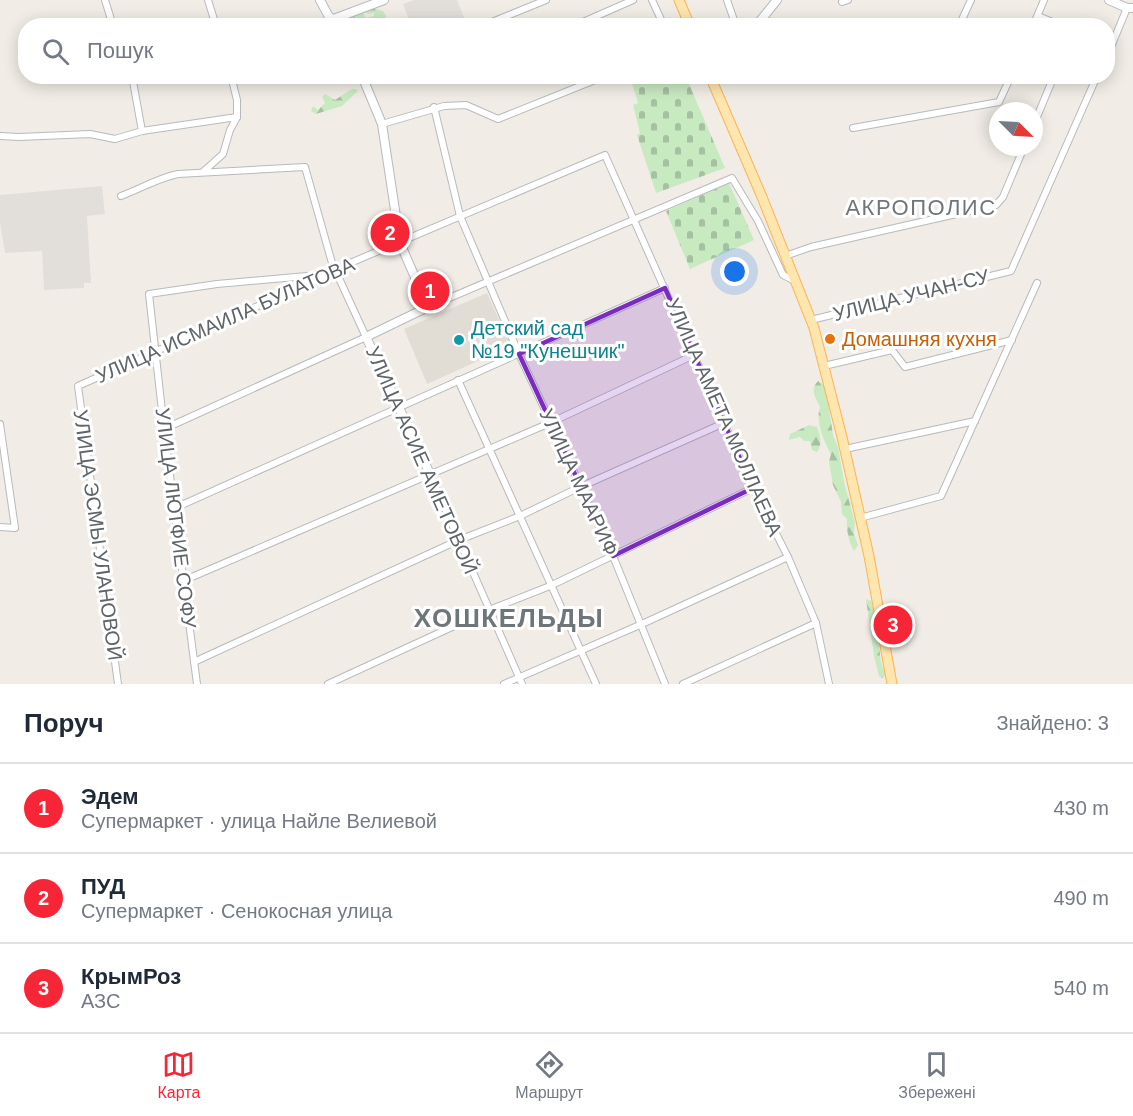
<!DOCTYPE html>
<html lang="uk">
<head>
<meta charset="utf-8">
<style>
  body { margin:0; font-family:Helvetica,sans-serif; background:#f2f2f3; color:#1f2937 }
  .compass { position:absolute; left:989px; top:102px; width:54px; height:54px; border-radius:50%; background:#fff; box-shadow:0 3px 15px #0003; rotate:114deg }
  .you { position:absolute; left:735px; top:272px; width:21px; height:21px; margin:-15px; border:4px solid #fff; border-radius:50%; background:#1a73e8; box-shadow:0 0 0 9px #1a73e833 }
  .badge { display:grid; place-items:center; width:39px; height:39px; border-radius:50%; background:#f72636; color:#fff; font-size:20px; font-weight:700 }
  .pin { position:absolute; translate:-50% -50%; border:3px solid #fff; box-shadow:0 2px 6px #0006 }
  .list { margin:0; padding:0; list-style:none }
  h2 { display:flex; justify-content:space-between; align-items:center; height:78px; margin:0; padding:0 24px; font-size:26px }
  h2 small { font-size:20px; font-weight:400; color:#747a83 }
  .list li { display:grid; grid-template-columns:39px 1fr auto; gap:18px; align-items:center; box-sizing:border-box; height:90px; padding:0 24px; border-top:2px solid #e0e1e3 }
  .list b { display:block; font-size:22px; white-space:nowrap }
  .list p { margin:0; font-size:20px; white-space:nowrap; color:#747a83 }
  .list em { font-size:20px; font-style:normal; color:#747a83 }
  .icon { flex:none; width:33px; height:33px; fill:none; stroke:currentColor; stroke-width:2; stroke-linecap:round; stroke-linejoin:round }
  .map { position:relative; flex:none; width:1133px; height:684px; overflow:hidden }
  .search { position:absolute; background:#fff; box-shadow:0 3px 15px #0003; left:18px; right:18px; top:18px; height:66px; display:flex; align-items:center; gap:15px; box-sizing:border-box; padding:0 21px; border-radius:24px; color:#747a83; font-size:22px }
  .sheet { height:348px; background:#fff }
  nav { display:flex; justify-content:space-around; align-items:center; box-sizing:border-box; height:84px; border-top:2px solid #e0e1e3; background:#fff; font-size:16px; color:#747a83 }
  nav a { display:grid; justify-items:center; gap:3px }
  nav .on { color:#f72636 }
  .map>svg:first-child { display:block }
  .industrial { fill:#e2dfdb }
  .education { fill:#e1ddd5 }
  .forest { fill:url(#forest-firs) }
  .cemetery { fill:url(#cemetery-stones) }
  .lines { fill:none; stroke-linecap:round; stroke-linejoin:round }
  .street-casing { stroke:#b7babe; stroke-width:8 }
  .secondary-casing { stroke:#b5bbbf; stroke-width:10 }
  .primary-casing { stroke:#fdb454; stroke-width:11 }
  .street { stroke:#fff; stroke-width:6 }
  .secondary { stroke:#fff; stroke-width:8 }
  .primary { stroke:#ffe5ae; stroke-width:9 }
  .marked { fill:#7b2cbf; fill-opacity:0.2; stroke:#7b2cbf; stroke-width:4.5; stroke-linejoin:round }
  .food-dot { fill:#e8710a; stroke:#fff; stroke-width:2 }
  .culture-dot { fill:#0f9aa8; stroke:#fff; stroke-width:2 }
  .labels { text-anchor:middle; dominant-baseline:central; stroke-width:6; stroke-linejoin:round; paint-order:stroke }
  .street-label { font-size:20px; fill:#5e6468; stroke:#fff }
  .culture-label { font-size:20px; fill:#0d838f; stroke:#fff; text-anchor:start }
  .food-label { font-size:20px; fill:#c56008; stroke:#fff; text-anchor:start }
  .quarter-label { font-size:22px; letter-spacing:1.5px; fill:#6f767a; stroke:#fff }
  .district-label { font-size:26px; font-weight:bold; letter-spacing:1.5px; fill:#6f767a; stroke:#fff }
</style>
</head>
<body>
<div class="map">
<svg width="1133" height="684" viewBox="0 0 1133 684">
  <defs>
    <pattern id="forest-firs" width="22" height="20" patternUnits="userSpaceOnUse" patternTransform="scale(1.5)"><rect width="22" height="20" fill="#c8eac1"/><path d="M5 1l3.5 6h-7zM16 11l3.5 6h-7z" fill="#a6c1a1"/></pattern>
    <pattern id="cemetery-stones" width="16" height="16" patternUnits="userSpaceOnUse" patternTransform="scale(1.5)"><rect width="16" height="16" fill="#c8eac1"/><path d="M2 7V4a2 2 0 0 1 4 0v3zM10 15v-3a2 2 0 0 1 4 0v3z" fill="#a6c1a1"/></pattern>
  </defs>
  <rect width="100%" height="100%" fill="#f1ede6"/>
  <!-- industrial -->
  <g class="industrial">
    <path d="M414 0H457L467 25H411L403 4Z"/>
    <path d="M102 186 105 214 87 216 91 283H84V288L44 290 42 251 5 253 0 223V195Z"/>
  </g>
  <!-- education -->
  <path class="education" d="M487 293 511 346 427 384 404 329Z"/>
  <!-- forest -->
  <g class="forest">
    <path d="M372 8 383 11 386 16 384 21 373 25 347 26 354 23 349 17 363 12 366 18 374 16V13L368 14 365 12Z"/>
    <path d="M352 89H356L358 91 342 106 316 114 311 111 313 106 318 110 325 103 322 97 325 94 335 100Z"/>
    <path d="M818 381 823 384 827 395 833 435 838 447 845 486 855 522 854 534 858 545 854 551C849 543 846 529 847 519L842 514 841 502 833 485 829 462 831 454C824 442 815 421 820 407 816 398 809 390 818 381Z"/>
    <path d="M809 425 817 427C820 435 823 445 817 452L812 450 810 441H804L800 437 789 440 790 434Z"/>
    <path d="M866 599 871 601 875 616 881 662 885 673V676L882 678 879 676 874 656Z"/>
  </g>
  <!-- cemetery -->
  <g class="cemetery">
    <path d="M630 77H686L725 168 656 193 637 135 640 133 633 105 638 103Z"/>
    <path d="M729 183 754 240 690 269 666 211Z"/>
  </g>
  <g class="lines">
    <!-- street casing -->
    <g class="street-casing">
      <g id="street">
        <path d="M105 0 113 26"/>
        <path d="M208 0 216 26"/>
        <path d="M652 0 664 26"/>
        <path d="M727 0 736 26"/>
        <path d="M842 2 848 0"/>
        <path d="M1038 16 1062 26"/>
        <path d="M317 26 331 20"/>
        <path d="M482 26 546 0"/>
        <path d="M574 26 633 0"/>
        <path d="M671 26 687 19"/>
        <path d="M959 26 971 0"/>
        <path d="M1033 26 1044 0"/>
        <path d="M1108 54 1127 8"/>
        <path d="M132 76 142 131"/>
        <path d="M434 107 460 216 519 354 613 556 665 684"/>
        <path d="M382 124 444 106 466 105 498 119 605 76"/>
        <path d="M1034 124 1054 76"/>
        <path d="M853 128 999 102 1011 76"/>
        <path d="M0 136 19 137 90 134 115 139 142 131 237 117"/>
        <path d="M204 171 223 154 230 130 237 117V100L231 76"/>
        <path d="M121 196C140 189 158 178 178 174L305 167 332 263 366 337 164 429"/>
        <path d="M785 256 811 247 996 205 1003 197 1024 147"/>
        <path d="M428 307 732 178 758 221 783 275 795 281"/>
        <path d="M811 320 1011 271 1097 76"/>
        <path d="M824 366 892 350 905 367 1012 340"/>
        <path d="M458 380 596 684"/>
        <path d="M0 424 15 528 0 527"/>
        <path d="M845 449 975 421"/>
        <path d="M430 474 522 684"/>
        <path d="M175 508 665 288"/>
        <path d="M860 518 941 496 1037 283"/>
        <path d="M185 580 552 422 694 355"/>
        <path d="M194 662 459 540 520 516 580 487 724 423"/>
        <path d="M118 684 78 386 321 278 336 269 605 155 753 488 788 557 816 623 829 684"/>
        <path d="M197 684 164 429 149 294 217 284 307 276 319 277"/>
        <path d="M328 684 489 610 550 586 753 488"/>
        <path d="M504 684 642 624 788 557"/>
        <path d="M683 684 816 623"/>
      </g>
    </g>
    <!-- secondary casing -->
    <g class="secondary-casing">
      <g id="secondary">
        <path d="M320 0 328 15 338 26"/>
        <path d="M1109 0 1127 8H1133"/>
        <path d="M331 20 384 0"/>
        <path d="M756 26 777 0"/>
        <path d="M362 76 382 124 400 243 428 307 366 337 430 474"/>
      </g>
    </g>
    <!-- primary casing -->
    <g class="primary-casing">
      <g id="primary">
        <path d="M679 0 690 26"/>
        <path d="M710 76 762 197 814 328 842 437 869 556 892 684"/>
      </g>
    </g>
    <!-- street -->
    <use href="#street" class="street"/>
    <!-- secondary -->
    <use href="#secondary" class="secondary"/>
    <!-- primary -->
    <use href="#primary" class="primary"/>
  </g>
  <!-- marked area -->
  <path class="marked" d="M665 288 753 488 613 556 519 354Z"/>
  <!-- markers -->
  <circle class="food-dot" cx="830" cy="339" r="6"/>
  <circle class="culture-dot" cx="459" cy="340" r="6"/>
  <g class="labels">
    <!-- street labels -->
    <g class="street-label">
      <text transform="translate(911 295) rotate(-14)">УЛИЦА УЧАН-СУ</text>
      <text transform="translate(225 320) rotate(-24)">УЛИЦА ИСМАИЛА БУЛАТОВА</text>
      <text transform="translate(724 417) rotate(66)">УЛИЦА АМЕТА МОЛЛАЕВА</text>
      <text transform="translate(422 460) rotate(66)">УЛИЦА АСИЕ АМЕТОВОЙ</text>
      <text transform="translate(579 482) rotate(65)">УЛИЦА МААРИФ</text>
      <text transform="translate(176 518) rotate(83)">УЛИЦА ЛЮТФИЕ СОФУ</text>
      <text transform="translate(98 535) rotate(82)">УЛИЦА ЭСМЫ УЛАНОВОЙ</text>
    </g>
    <!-- culture labels -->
    <g class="culture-label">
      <text x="471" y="328">Детский сад<tspan x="471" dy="23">№19 "Кунешчик"</tspan></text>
    </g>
    <!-- food labels -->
    <g class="food-label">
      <text x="842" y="339">Домашняя кухня</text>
    </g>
    <!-- quarter labels -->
    <g class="quarter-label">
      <text x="921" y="207">АКРОПОЛИС</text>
    </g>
    <!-- district labels -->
    <g class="district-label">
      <text x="509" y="618">ХОШКЕЛЬДЫ</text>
    </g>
  </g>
</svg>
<svg class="compass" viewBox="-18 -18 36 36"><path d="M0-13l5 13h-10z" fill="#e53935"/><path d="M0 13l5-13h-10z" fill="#747a83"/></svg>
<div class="you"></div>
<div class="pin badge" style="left:430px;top:291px">1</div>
<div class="pin badge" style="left:390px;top:233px">2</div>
<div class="pin badge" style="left:893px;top:625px">3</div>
<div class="search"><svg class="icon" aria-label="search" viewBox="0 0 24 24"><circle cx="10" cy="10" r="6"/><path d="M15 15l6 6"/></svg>Пошук</div>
</div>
<section class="sheet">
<h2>Поруч<small>Знайдено: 3</small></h2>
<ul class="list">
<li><span class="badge">1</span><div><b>Эдем</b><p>Супермаркет · улица Найле Велиевой</p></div><em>430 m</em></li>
<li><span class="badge">2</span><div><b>ПУД</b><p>Супермаркет · Сенокосная улица</p></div><em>490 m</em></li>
<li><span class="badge">3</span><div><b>КрымРоз</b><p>АЗС</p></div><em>540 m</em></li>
</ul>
</section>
<nav>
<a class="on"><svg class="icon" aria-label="map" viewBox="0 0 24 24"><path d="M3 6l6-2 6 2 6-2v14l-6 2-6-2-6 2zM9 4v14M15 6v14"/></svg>Карта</a>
<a><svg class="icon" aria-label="directions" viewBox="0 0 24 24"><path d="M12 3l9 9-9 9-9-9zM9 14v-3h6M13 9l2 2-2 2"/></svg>Маршрут</a>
<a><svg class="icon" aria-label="saved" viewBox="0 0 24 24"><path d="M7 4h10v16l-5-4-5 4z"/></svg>Збережені</a>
</nav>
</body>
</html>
